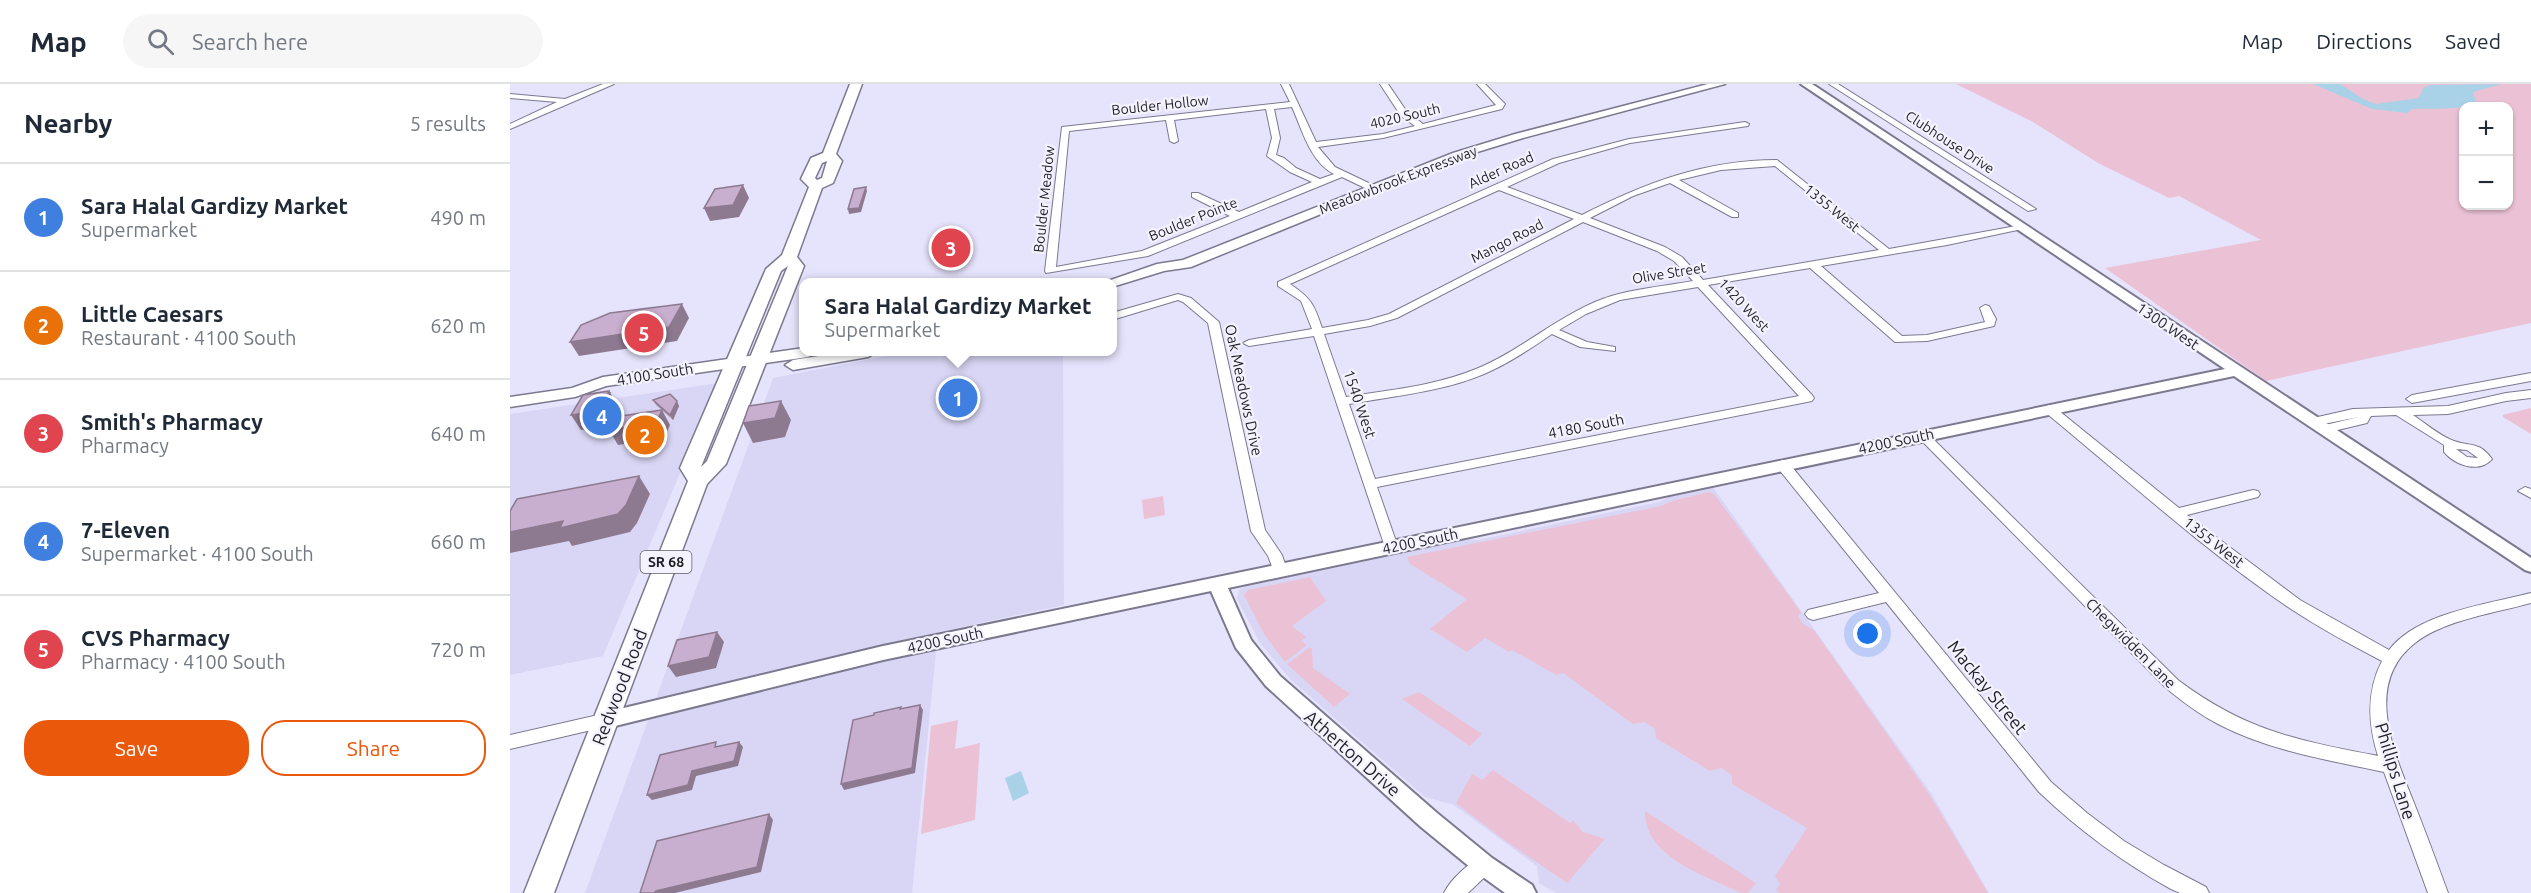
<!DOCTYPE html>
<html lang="en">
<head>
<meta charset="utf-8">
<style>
  body { margin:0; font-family:Ubuntu,sans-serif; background:#f6f6f7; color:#1f2937 }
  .controls { position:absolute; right:18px; top:18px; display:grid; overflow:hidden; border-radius:12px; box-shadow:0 2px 4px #0004 }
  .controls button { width:54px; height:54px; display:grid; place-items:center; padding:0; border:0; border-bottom:2px solid #e0e1e3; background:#fff; color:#1f2937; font:30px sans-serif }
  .you { position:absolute; left:1358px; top:550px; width:21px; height:21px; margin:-15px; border:4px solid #fff; border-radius:50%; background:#1a73e8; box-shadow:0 0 0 9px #1a73e833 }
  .badge { display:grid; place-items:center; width:39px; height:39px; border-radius:50%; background:#ea580c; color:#fff; font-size:20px; font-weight:700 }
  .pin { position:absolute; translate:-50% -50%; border:3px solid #fff; box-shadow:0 2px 6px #0006 }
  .popup { position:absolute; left:289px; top:194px; width:318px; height:78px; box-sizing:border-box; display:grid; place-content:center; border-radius:12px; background:#fff; filter:drop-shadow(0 2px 4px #0005); font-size:20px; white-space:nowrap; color:#747a83 }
  .popup b { font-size:22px; color:#1f2937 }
  .popup::after { content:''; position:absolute; left:50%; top:100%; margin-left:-12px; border:12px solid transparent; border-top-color:#fff }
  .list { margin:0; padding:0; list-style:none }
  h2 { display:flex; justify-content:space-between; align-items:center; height:78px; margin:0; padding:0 24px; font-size:26px }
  h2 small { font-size:20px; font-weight:400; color:#747a83 }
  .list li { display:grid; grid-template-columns:39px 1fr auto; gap:18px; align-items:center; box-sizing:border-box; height:108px; padding:0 24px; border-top:2px solid #e0e1e3 }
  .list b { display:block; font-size:22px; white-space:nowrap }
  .list p { margin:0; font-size:20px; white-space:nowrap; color:#747a83 }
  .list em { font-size:20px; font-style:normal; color:#747a83 }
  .actions { display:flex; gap:12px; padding:18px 24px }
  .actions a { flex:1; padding:14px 0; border:2px solid #ea580c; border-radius:24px; text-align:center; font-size:21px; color:#ea580c }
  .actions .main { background:#ea580c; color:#fff }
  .icon { flex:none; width:33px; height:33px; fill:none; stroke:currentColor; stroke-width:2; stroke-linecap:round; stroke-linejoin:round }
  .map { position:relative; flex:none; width:2021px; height:809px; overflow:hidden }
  header { display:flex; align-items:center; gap:36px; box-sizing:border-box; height:84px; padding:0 30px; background:#fff; border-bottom:2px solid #e0e1e3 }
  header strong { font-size:28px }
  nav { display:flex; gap:33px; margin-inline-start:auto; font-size:21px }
  .search { width:420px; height:54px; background:#f6f6f7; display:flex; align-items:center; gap:15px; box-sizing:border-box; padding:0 21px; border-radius:33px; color:#747a83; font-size:22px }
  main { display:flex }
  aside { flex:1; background:#fff }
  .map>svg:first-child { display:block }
  .built { fill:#d9d6f5 }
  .green { fill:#ebc2d5; fill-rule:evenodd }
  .water { fill:#a9d2e8 }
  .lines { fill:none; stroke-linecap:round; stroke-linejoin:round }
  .minor-casing { stroke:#7c798f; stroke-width:2 }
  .tertiary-casing { stroke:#7c798f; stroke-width:4 }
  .secondary-casing { stroke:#7c798f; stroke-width:3 }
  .primary-casing { stroke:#7c798f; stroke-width:3 }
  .minor { fill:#fff; fill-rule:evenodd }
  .tertiary { fill:#fff; fill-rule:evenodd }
  .secondary { fill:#fff; fill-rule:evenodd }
  .primary { fill:#fff; fill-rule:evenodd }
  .wall { fill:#ad96b2 }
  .shaded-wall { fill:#8d7a91 }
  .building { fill:#c9afcf; stroke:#8d7a91; stroke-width:1.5 }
  .labels { text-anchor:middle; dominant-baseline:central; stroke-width:4.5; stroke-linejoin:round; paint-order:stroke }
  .far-street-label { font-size:14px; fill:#201e27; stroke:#f4f3fd }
  .shield { fill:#f4f3fd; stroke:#605e67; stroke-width:1.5 }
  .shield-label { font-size:14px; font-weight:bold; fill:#201e27 }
  .street-label { font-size:15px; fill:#201e27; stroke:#f4f3fd }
  .near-street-label { font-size:18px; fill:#201e27; stroke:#f4f3fd }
</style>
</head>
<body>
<header>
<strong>Map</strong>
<div class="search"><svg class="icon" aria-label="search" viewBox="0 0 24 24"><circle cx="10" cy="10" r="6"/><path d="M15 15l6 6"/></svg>Search here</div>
<nav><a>Map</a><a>Directions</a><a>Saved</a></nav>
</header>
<main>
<aside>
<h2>Nearby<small>5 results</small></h2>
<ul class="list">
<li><span class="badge" style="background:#3f7fe0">1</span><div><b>Sara Halal Gardizy Market</b><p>Supermarket</p></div><em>490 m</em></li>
<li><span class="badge" style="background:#e8710a">2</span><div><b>Little Caesars</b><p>Restaurant · 4100 South</p></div><em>620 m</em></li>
<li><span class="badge" style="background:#e0444e">3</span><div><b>Smith's Pharmacy</b><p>Pharmacy</p></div><em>640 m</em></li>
<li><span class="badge" style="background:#3f7fe0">4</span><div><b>7-Eleven</b><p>Supermarket · 4100 South</p></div><em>660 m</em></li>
<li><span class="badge" style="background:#e0444e">5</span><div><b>CVS Pharmacy</b><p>Pharmacy · 4100 South</p></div><em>720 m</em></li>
</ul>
<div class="actions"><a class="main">Save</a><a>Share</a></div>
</aside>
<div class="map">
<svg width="2021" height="809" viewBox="0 0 2021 809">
  <rect width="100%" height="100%" fill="#e6e3fc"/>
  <!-- built -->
  <g class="built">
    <path d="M397 268H553L554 521 428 548 402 809H75L263 294Z"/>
    <path d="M208 299 93 572 0 591V330Z"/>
    <path d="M1202 402 1421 709 1479 809H1046L1029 799 1027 782 944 721 915 713 781 596 750 559 727 515 729 506 742 499 952 455 968 456 1149 418 1162 411Z"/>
  </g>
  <!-- green -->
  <g class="green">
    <path d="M1446 0H2021V239L1756 297 1595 184 1751 156 1669 112 1659 114 1588 79 1523 38ZM1954 22H1998V122H1954Z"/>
    <path d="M2021 324V350L1993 333V331Z"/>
    <path d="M1199 408 1204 410 1291 528 1288 532 1293 540 1304 546 1421 713 1478 809H1270L1266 806 1270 800 1265 792 1297 744 1222 700V691L1211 684 1200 687 1146 654 1145 645 1135 638 1123 640 1053 589 1046 591 1002 566 999 568 975 554 957 568 920 545 957 515 900 480 897 473 1151 422 1162 417Z"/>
    <path d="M653 412 655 431 634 435 632 416Z"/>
    <path d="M800 493 816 517 782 542 796 553 791 557 797 561 775 578 754 550 734 511 738 506Z"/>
    <path d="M800 563 802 565 803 584 840 610 824 623 777 580Z"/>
    <path d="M909 608 972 650 960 662 892 615Z"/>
    <path d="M448 636 445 665 470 659 465 736 411 750 421 642Z"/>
    <path d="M983 686 1060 739 1063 736 1073 748 1095 755 1057 799 990 753 946 719 962 690 972 696Z"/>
    <path d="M1135 727 1246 799 1238 809H1231C1197 792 1134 774 1135 727Z"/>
  </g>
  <!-- water -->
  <g class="water">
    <path d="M1803 0H1830L1853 15 1866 20 1909 14 1913 4 1920 1 1991 0 1963 8 1966 19C1945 27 1924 24 1902 25L1897 29 1862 25Z"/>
    <path d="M511 687 519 709 503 717 495 694Z"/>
  </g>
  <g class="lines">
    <!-- minor casing -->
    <g class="minor-casing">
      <g id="minor">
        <path d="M93 0H104L0 45V40L47 18 0 14V10L55 15Z"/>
        <path d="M771 0H779L806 58 873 50 905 42 891 32 870 0H878L897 28 913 40 986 21 967 0H975L995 20 992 25 873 54 808 63 825 83 865 102V106H859L832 93 638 172 536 189 535 187 552 43 780 18ZM782 23C792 45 800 78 824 90L810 95 786 84 774 74 766 71 770 54 764 25ZM756 25 762 54 757 72 780 88 802 98 729 128 688 109H682V113L720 132 632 167 546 183 559 47 656 36 660 57 664 59 668 57 664 36Z"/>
        <path d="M1319 0H1328L1526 125 1518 127Z"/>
        <path d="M1235 38 1239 40 1238 42 1120 59 1049 79 997 103 1072 131C1135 99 1195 76 1267 76L1379 165 1512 141V145L1437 161 1311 182 1392 252 1417 251 1475 238 1470 224 1475 221 1479 222 1486 235 1484 242 1417 257 1385 258 1300 184 1198 201 1302 311 1304 314 1302 317 867 403 888 463 886 466H876L804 252 739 262 733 259 739 256 802 245 791 217 768 202V198L1043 75 1119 55ZM1265 82 1369 166 1193 196 1172 173 1155 163 1080 134 1123 112 1160 99 1222 133H1228V129L1169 96 1211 86ZM989 106 1064 135 879 230 858 236 812 244C804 220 801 214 780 200ZM1073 138 1147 167 1164 177 1183 197C1151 203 1115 205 1085 218 1043 236 1008 268 966 285 925 302 879 306 836 313L814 250 860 242 887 234ZM1188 203 1289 312 865 395 839 320C884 312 931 308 974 290 998 280 1020 265 1042 250L1070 263 1105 267V263L1077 258 1049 246 1076 230 1110 216Z"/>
        <path d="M668 210 681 214 709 238 755 446 772 471 777 486 775 490H765L758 472 741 447 698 239 673 218 668 216 602 236V229Z"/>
        <path d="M2021 289V297L1902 319 1896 315 1902 311Z"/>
        <path d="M2021 306V314L1996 317 1938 330 1903 331C1915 339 1930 352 1944 357 1961 363 1969 357 1982 375 1969 390 1945 381 1934 368V361L1886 331 1861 332 1857 339 1815 349 1811 348 1809 345 1811 342 1849 333 1803 342 1797 338 1799 335 1843 325 1938 322 1996 309ZM1946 365 1957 366 1968 374 1957 373Z"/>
        <path d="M1539 321 1543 322 1669 424 1743 406 1748 407 1750 410 1748 413 1677 431 1790 516 1879 566C1907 529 1978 520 2021 509V519C1985 529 1934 536 1905 559 1852 600 1885 671 1904 719 1916 749 1927 779 1938 809H1918L1874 688C1818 676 1761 667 1710 641 1690 631 1673 618 1656 604L1406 351 1412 347 1416 348 1668 596C1736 647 1786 656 1868 672 1858 640 1856 608 1872 577 1841 561 1810 544 1781 525 1694 466 1615 394 1535 328L1533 325Z"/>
        <path d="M1272 376 1277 377 1541 698 1577 729 1614 757 1654 781 1696 803 1699 809H1670L1661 805C1612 778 1569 746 1529 708L1376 518 1303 536 1298 534 1295 530 1298 526 1369 509 1267 383 1265 380Z"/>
        <path d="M2015 403 2021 405V414L2008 407Z"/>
        <path d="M97 629 103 631 105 636 103 641 0 665V651Z"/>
        <path d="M974 772 981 775 984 781 981 787 958 809H934C940 796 960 777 974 772Z"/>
      </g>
    </g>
    <!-- tertiary casing -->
    <g class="tertiary-casing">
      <path id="tertiary" d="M1291 0H1302L2021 474V488L2015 486 1724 292 718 504 741 556 770 592 927 729 982 774 1022 801 1026 809H995L966 788 911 743 756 602 726 564 701 507 373 576 97 644 90 642 87 636 90 630 97 628 373 562 1715 285Z"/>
    </g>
    <!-- secondary casing -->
    <g class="secondary-casing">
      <g id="secondary">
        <path d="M1198 0H1215L1013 54 951 73 681 183 654 187 602 203V198H595L647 180 673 176 943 69 1005 50Z"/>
        <path d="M294 264V268H306L298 273 96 302 65 313 0 323V313L62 304 93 293Z"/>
        <path d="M334 268H366L358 273 283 286 275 281 283 276Z"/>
      </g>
    </g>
    <!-- primary casing -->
    <g class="primary-casing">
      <path id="primary" d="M340 0H352L326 70 332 77 323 99 312 104 287 173 294 182 216 380 197 400 44 809H14L178 397 170 384 256 185 272 171 299 103 291 95 301 74 313 69ZM317 77 312 94 307 96 305 94 312 79ZM278 182 197 377 191 383 271 187Z"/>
    </g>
    <!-- minor -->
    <use href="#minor" class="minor"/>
    <!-- tertiary -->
    <use href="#tertiary" class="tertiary"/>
    <!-- secondary -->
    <use href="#secondary" class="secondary"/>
    <!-- primary -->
    <use href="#primary" class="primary"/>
  </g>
  <!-- wall -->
  <path class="wall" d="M143 316 169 322 163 336 146 321Z"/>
  <!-- shaded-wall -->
  <g class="shaded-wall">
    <path d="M233 101 239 114 229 133 200 137 194 124Z"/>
    <path d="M356 103 357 107 351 128 339 130 338 125Z"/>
    <path d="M172 220 179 234 167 257 69 272 60 258Z"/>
    <path d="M99 307 109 323 100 341 71 346 61 331 98 309Z"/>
    <path d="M167 317 169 322 163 336 160 331Z"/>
    <path d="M271 317 281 336 275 353 243 359 233 339Z"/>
    <path d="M152 326 160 341 154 354 108 361 99 346Z"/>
    <path d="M129 392 140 410 127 439 120 448 62 462 59 457 0 469V448L53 437Z"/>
    <path d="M207 548 214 558 206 584 166 593 158 582Z"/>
    <path d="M410 621 413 626 405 689 334 706 331 700Z"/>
    <path d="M229 658 233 663 228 682 186 692 182 706 142 716 137 711 182 687Z"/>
    <path d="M259 730 263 736 251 788 165 809H144Z"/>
  </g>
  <!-- building -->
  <g class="building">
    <path d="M233 101 223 121 194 124 205 105Z"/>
    <path d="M356 103 349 124 338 125 344 105Z"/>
    <path d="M172 220 159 243 60 258 71 241 100 229Z"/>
    <path d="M99 307 98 309H100L90 327 61 331 73 311Z"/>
    <path d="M160 310 167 317 160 331 143 316Z"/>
    <path d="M271 317 265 334 233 339 239 322Z"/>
    <path d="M152 326 146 339 99 346 105 333Z"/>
    <path d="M129 392 116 421 108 430 50 444 53 437 0 448V427L7 415Z"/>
    <path d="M207 548 199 573 158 582 167 556Z"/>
    <path d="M410 621 402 684 331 700 343 636 364 631V629L391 623 390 625Z"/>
    <path d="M206 658 205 663 229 658 224 677 182 687 178 701 137 711 150 671Z"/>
    <path d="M259 730 247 783 146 807 144 809H130L147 757Z"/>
  </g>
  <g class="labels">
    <!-- far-street labels -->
    <g class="far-street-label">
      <text transform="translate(650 21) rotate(-6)">Boulder Hollow</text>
      <text transform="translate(895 32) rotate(-13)">4020 South</text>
      <text transform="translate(1440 58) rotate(33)">Clubhouse Drive</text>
      <text transform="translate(991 86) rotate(-24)">Alder Road</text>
      <text transform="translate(888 96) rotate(-21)">Meadowbrook Expressway</text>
      <text transform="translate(534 115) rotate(-84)">Boulder Meadow</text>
      <text transform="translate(1322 124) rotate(39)">1355 West</text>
      <text transform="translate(683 135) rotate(-22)">Boulder Pointe</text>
      <text transform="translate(997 157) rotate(-27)">Mango Road</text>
      <text transform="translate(1159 189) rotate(-9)">Olive Street</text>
      <text transform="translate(1234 221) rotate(47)">1420 West</text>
    </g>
    <!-- shield labels -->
    <rect class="shield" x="130.5" y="467" width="51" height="22" rx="4.5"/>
    <g class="shield-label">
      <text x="156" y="478">SR 68</text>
    </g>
    <!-- street labels -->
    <g class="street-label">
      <text transform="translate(1658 242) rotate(34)">1300 West</text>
      <text transform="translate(145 290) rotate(-9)">4100 South</text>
      <text transform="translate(734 306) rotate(78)">Oak Meadows Drive</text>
      <text transform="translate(850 320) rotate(71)">1540 West</text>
      <text transform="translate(1076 342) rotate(-11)">4180 South</text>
      <text transform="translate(1386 357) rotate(-12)">4200 South</text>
      <text transform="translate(910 457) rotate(-12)">4200 South</text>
      <text transform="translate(1704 458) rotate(38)">1355 West</text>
      <text transform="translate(435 556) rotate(-12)">4200 South</text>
      <text transform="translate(1621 559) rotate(45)">Chegwidden Lane</text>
    </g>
    <!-- near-street labels -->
    <g class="near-street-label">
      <text transform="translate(109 603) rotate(-69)">Redwood Road</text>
      <text transform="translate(1478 603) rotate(51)">Mackay Street</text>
      <text transform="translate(843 669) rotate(41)">Atherton Drive</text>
      <text transform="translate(1886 687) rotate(73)">Phillips Lane</text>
    </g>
  </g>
</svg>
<div class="controls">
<button>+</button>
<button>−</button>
</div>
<div class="you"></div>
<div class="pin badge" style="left:448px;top:314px;background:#3f7fe0">1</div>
<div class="popup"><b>Sara Halal Gardizy Market</b>Supermarket</div>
<div class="pin badge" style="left:135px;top:351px;background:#e8710a">2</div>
<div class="pin badge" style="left:441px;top:164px;background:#e0444e">3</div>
<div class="pin badge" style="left:92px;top:332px;background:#3f7fe0">4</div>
<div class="pin badge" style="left:134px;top:249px;background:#e0444e">5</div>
</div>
</main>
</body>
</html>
